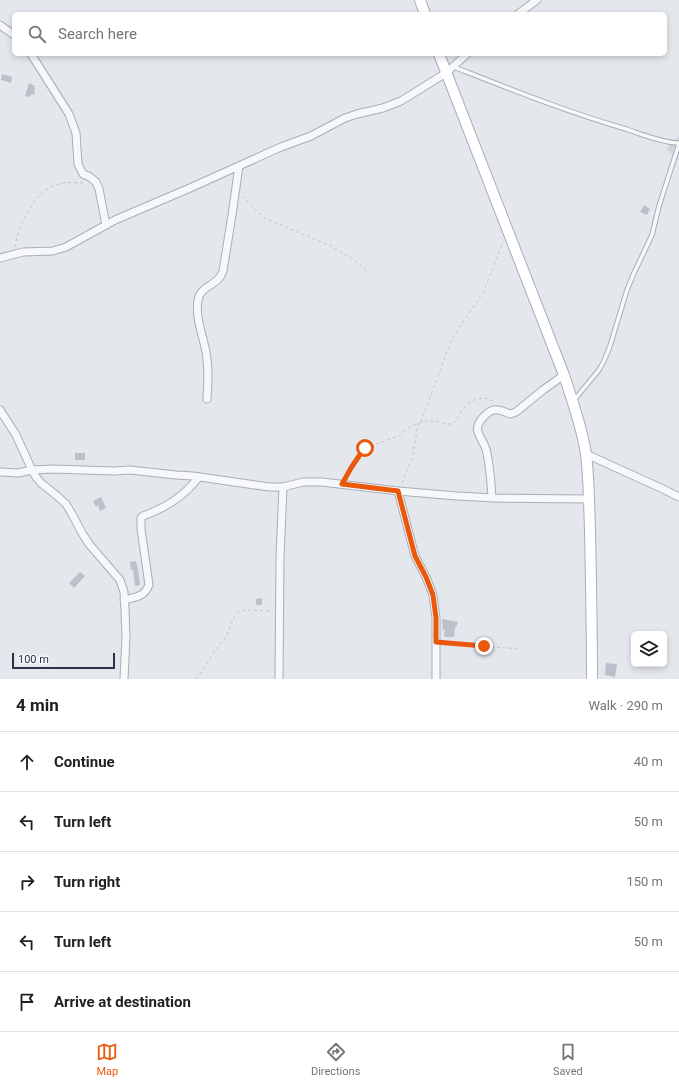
<!DOCTYPE html>
<html lang="en">
<head>
<meta charset="utf-8">
<style>
  body { margin:0; font-family:Roboto,sans-serif; background:#f2f2f2; color:#202124 }
  .controls { position:absolute; right:12px; bottom:12px; display:grid; overflow:hidden; border-radius:6px; box-shadow:0 2px 6px #0003 }
  .controls button { width:36px; height:36px; display:grid; place-items:center; padding:0; border:0; border-bottom:1px solid #e0e0e0; background:#fff; color:#202124; font:20px sans-serif }
  .scale { position:absolute; left:12px; bottom:10px; width:103px; box-sizing:border-box; padding-left:4px; border:2px solid #2b3445; border-top:0; font-size:11px; line-height:14px; white-space:nowrap; color:#2b3445; -webkit-text-stroke:3px #f4f6f9; paint-order:stroke }
  .stop { position:absolute; width:12px; height:12px; margin:-9px; border:3px solid #ea580c; border-radius:50%; background:#fff }
  .stop.end { background:#ea580c; border-color:#fff; box-shadow:0 1px 4px #0008 }
  .list { margin:0; padding:0; list-style:none }
  h2 { display:flex; justify-content:space-between; align-items:center; height:52px; margin:0; padding:0 16px; font-size:17px }
  h2 small { font-size:13px; font-weight:400; color:#757577 }
  .list li { display:grid; grid-template-columns:26px 1fr auto; gap:12px; align-items:center; box-sizing:border-box; height:60px; padding:0 16px; border-top:1px solid #e0e0e0 }
  .list b { display:block; font-size:15px; white-space:nowrap }
  .list em { font-size:13px; font-style:normal; color:#757577 }
  .icon { flex:none; width:22px; height:22px; fill:none; stroke:currentColor; stroke-width:2; stroke-linecap:round; stroke-linejoin:round }
  .map { position:relative; flex:none; width:679px; height:679px; overflow:hidden }
  .search { position:absolute; background:#fff; box-shadow:0 2px 6px #0003; left:12px; right:12px; top:12px; height:44px; display:flex; align-items:center; gap:10px; box-sizing:border-box; padding:0 14px; border-radius:6px; color:#757577; font-size:15px }
  .sheet { height:352px; background:#fff }
  nav { display:flex; justify-content:space-around; align-items:center; box-sizing:border-box; height:56px; border-top:1px solid #e0e0e0; background:#fff; font-size:11px; color:#757577 }
  nav a { display:grid; justify-items:center; gap:2px }
  nav .on { color:#ea580c }
  .map>svg:first-child { display:block }
  .built { fill:#d2d6de }
  .building { fill:#bbc0ca }
  .lines { fill:none; stroke-linecap:round; stroke-linejoin:round }
  .lane-casing { stroke:#a9aeb7; stroke-width:5.5 }
  .street-casing { stroke:#a9aeb7; stroke-width:9 }
  .secondary-casing { stroke:#a9aeb7; stroke-width:12 }
  .path { stroke:#c2c5cb; stroke-width:1; stroke-dasharray:3 3; stroke-linecap:butt }
  .lane { stroke:#f7f8fa; stroke-width:3.5 }
  .street { stroke:#f7f8fa; stroke-width:7 }
  .secondary { stroke:#fff; stroke-width:10 }
  .route { stroke:#ea580c; stroke-width:5 }
</style>
</head>
<body>
<div class="map">
<svg width="679" height="679" viewBox="0 0 679 679">
  <rect width="100%" height="100%" fill="#e4e7ec"/>
  <!-- built -->
  <path class="built" d="M679 135V161L666 149Z"/>
  <!-- building -->
  <g class="building">
    <path d="M2 74 12 77 11 83 1 80Z"/>
    <path d="M29 83 35 86 34 88H35L34 95 31 94 30 97 25 96Z"/>
    <path d="M644 205 650 209 647 215 640 212Z"/>
    <rect x="75" y="453" width="10" height="7"/>
    <path d="M101 497 106 508 100 511 98 505 96 507 93 501Z"/>
    <path d="M136 561 138 569H137H138L140 585 135 586 133 570H131L130 562Z"/>
    <path d="M80 572 85 576 74 588 69 583Z"/>
    <path d="M262 598V605H256V599Z"/>
    <path d="M442 619 458 622 456 627H455L454 637H444L445 630H443Z"/>
    <path d="M606 663 617 664 615 677 605 675Z"/>
  </g>
  <g class="lines">
    <!-- lane casing -->
    <g class="lane-casing">
      <g id="lane">
        <path d="M454 67C510 89 567 112 626 129 641 134 663 143 679 143"/>
        <path d="M575 399 599 370 604 361 610 346 627 290 634 273 652 235 659 206 679 144"/>
      </g>
    </g>
    <!-- street casing -->
    <g class="street-casing">
      <g id="street">
        <path d="M518 14 537 0"/>
        <path d="M0 25 14 35"/>
        <path d="M31 54 69 114 76 133 78 164 83 174 90 177 96 182 99 189 106 225"/>
        <path d="M0 258 23 252 53 251 66 247 115 220 190 188 281 147 311 136 345 118 357 114 383 108 401 101 446 73 467 54"/>
        <path d="M207 399C208 383 209 368 206 352 203 336 195 317 198 300 201 284 218 287 223 271L232 215 239 166"/>
        <path d="M0 410 16 435 32 470 36 477 41 483 56 495 66 504 72 514 82 533 89 544 120 580 124 592 125 610 126 637 124 679"/>
        <path d="M586 454 663 489 679 497"/>
        <path d="M0 472 18 473 32 470 53 469 114 471 130 470 176 475 193 476 269 487H283L303 482H322L398 491 457 496 495 498 589 499"/>
        <path d="M398 491 415 556 426 577 433 595 436 618V679"/>
        <path d="M492 498C491 482 490 465 486 449 484 443 480 438 478 432 475 423 489 408 498 410 503 410 506 413 510 414L516 412 543 390 564 375"/>
        <path d="M124 600C136 597 144 597 149 585L141 529V518L143 516C167 507 183 497 199 477"/>
        <path d="M279 679 280 557 283 487"/>
      </g>
    </g>
    <!-- secondary casing -->
    <g class="secondary-casing">
      <g id="secondary">
        <path d="M420 0 425 14"/>
        <path d="M439 54 564 375C572 400 582 427 586 454 589 478 589 505 590 530 591 580 592 629 592 679"/>
      </g>
    </g>
    <!-- path -->
    <g class="path">
      <path d="M242 196 264 218 331 246 356 261 369 273"/>
      <path d="M15 247C18 227 32 198 49 188 59 182 72 182 83 183"/>
      <path d="M421 422 445 357 453 337 484 291 503 242"/>
      <path d="M345 478 359 456 365 448 399 436 410 427 424 421H435L447 424H453C459 417 462 408 469 403 477 397 488 396 495 403"/>
      <path d="M402 483 413 456 418 423"/>
      <path d="M443 643 519 649"/>
      <path d="M196 679 203 670 214 652 226 637 234 617 238 612 246 610 273 611"/>
    </g>
    <!-- lane -->
    <use href="#lane" class="lane"/>
    <!-- street -->
    <use href="#street" class="street"/>
    <!-- secondary -->
    <use href="#secondary" class="secondary"/>
  </g>
  <g class="lines">
    <!-- route -->
    <path class="route" d="M365 448 363 450 351 468 342 484 398 491 415 556 426 577 433 595 436 618V642L484 646"/>
  </g>
</svg>
<div class="controls">
<button><svg class="icon" aria-label="layers" viewBox="0 0 24 24"><path d="M12 4l9 5-9 5-9-5zM3 14l9 5 9-5"/></svg></button>
</div>
<div class="scale">100 m</div>
<div class="stop" style="left:365px;top:448px"></div>
<div class="stop end" style="left:484px;top:646px"></div>
<div class="search"><svg class="icon" aria-label="search" viewBox="0 0 24 24"><circle cx="10" cy="10" r="6"/><path d="M15 15l6 6"/></svg>Search here</div>
</div>
<section class="sheet">
<h2>4 min<small>Walk · 290 m</small></h2>
<ul class="list">
<li><svg class="icon" aria-label="ahead" viewBox="0 0 24 24"><path d="M12 20V5M6 11l6-6 6 6"/></svg><div><b>Continue</b></div><em>40 m</em></li>
<li><svg class="icon" aria-label="left" viewBox="0 0 24 24"><path d="M17 20v-9H6M10 6l-5 5 5 5"/></svg><div><b>Turn left</b></div><em>50 m</em></li>
<li><svg class="icon" aria-label="right" viewBox="0 0 24 24"><path d="M7 20v-9h11M14 6l5 5-5 5"/></svg><div><b>Turn right</b></div><em>150 m</em></li>
<li><svg class="icon" aria-label="left" viewBox="0 0 24 24"><path d="M17 20v-9H6M10 6l-5 5 5 5"/></svg><div><b>Turn left</b></div><em>50 m</em></li>
<li><svg class="icon" aria-label="arrive" viewBox="0 0 24 24"><path d="M6 21V4h12l-3 4 3 4H6"/></svg><div><b>Arrive at destination</b></div></li>
</ul>
</section>
<nav>
<a class="on"><svg class="icon" aria-label="map" viewBox="0 0 24 24"><path d="M3 6l6-2 6 2 6-2v14l-6 2-6-2-6 2zM9 4v14M15 6v14"/></svg>Map</a>
<a><svg class="icon" aria-label="directions" viewBox="0 0 24 24"><path d="M12 3l9 9-9 9-9-9zM9 14v-3h6M13 9l2 2-2 2"/></svg>Directions</a>
<a><svg class="icon" aria-label="saved" viewBox="0 0 24 24"><path d="M7 4h10v16l-5-4-5 4z"/></svg>Saved</a>
</nav>
</body>
</html>
